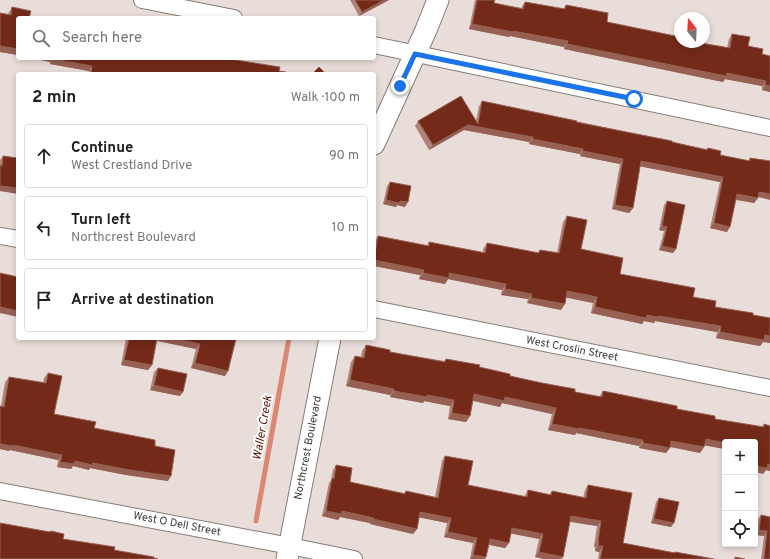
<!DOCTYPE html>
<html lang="en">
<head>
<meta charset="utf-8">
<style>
  body { margin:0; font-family:Overpass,sans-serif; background:#f6f6f6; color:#222 }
  .controls { position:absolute; right:12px; bottom:12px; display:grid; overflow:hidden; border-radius:4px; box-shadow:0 2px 6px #0003 }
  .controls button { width:36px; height:36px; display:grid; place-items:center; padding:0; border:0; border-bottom:1px solid #e0e0e0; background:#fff; color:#222; font:20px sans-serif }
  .compass { position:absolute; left:674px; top:12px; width:36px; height:36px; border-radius:50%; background:#fff; box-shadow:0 2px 6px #0003; rotate:342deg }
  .stop { position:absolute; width:12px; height:12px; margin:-9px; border:3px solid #1a73e8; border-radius:50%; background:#fff }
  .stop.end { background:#1a73e8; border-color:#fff; box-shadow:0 1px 4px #0008 }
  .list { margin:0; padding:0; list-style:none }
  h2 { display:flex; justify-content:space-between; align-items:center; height:52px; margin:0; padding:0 16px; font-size:17px }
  h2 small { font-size:13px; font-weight:400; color:#767676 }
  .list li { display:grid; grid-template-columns:26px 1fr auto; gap:12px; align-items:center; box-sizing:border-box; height:64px; margin:0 8px 8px; padding:0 8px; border:1px solid #e0e0e0; border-radius:4px }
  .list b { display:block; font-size:15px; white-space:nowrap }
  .list p { margin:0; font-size:13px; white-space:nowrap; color:#767676 }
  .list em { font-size:13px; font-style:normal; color:#767676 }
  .icon { flex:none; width:22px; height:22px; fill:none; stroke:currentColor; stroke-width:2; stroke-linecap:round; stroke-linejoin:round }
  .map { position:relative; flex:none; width:770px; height:559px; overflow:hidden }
  .search { position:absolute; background:#fff; box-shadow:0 2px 6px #0003; left:16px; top:16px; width:360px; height:44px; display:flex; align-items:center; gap:10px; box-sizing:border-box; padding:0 14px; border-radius:4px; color:#767676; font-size:15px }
  .panel { position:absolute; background:#fff; box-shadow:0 2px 6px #0003; left:16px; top:72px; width:360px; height:268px; border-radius:4px }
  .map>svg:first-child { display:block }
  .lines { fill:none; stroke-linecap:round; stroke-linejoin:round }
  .stream { stroke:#da8773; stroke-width:5 }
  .minor-casing { stroke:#867c79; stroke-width:18 }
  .tertiary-casing { stroke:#867c79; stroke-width:23 }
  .minor { stroke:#fff; stroke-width:16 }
  .tertiary { stroke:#fff; stroke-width:21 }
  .wall { fill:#ae847a }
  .shaded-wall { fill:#966053 }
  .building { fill:#732a19; stroke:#966053 }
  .route { stroke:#1a73e8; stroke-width:5 }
  .labels { text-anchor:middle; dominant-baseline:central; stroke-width:4; stroke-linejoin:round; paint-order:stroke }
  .street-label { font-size:11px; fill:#3e3938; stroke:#fff }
  .water-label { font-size:12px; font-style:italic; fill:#5f1403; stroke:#fff }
</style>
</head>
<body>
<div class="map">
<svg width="770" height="559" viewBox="0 0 770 559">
  <rect width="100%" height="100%" fill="#e9ddda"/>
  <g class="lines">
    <!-- stream -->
    <path class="stream" d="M256 521 289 338"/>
    <!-- minor casing -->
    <g class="minor-casing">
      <g id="minor">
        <path d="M142 0 234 18"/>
        <path d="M374 45 770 128"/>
        <path d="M0 236 18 239"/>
        <path d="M374 309 770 388"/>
        <path d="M0 491 290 546 354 559"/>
      </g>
    </g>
    <!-- tertiary casing -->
    <g class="tertiary-casing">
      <g id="tertiary">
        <path d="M374 144 426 30 438 0"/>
        <path d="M287 559 330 338"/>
      </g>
    </g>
    <!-- minor -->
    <use href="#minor" class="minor"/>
    <!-- tertiary -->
    <use href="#tertiary" class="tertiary"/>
  </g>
  <!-- wall -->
  <g class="wall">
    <path d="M350 0H389L359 16Z"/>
    <path d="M475 0H495L494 3 521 8 525 2 563 9 566 5 607 22 678 37 680 33V42L727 48 729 39 732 34 748 46 762 54 770 92 762 90V86L725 79 723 82 564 49V47L510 36 509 37 469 29Z"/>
    <path d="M12 7 18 18V55L0 52V13L8 14 9 12Z"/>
    <path d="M32 58H229V59L279 71 286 74H88L89 71 50 64V62Z"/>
    <path d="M482 101 672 142 706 149 708 148 720 155 748 161 750 158 758 198 754 203 736 200 727 232 710 228 720 182 640 166 633 208 629 213 612 209 620 164 580 156V154L529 144V142L464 130 429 150 415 126 418 121H476L479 106Z"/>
    <path d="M3 156 0 191V160Z"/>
    <path d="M390 182 405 207 397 205 396 207 383 204 387 186Z"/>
    <path d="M667 201 676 249 673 253 659 250 664 231 659 230 664 205Z"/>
    <path d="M567 216 581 249 620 274 693 297 715 307 753 315 770 318V343L763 342 760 346 716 338 717 332 655 321 654 323 644 321 642 324 591 313 593 303 566 297 561 310 527 303 528 299 501 295 502 290 448 279 445 284 419 279 420 275 374 266V242L378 236 427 246 429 242 483 252V249L487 243 537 253 540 250 557 253 563 222Z"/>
    <path d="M124 338H238L236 341 228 371 225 376 191 368 196 349 157 341 152 365 148 370 121 365 126 338Z"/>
    <path d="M366 345 390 352 444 361 446 359 479 367 510 376 575 392 599 397 603 391 677 409 715 419 762 427 764 424 770 426V471L766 470 763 474 755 442H725V449L704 445V447L700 453 670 447 666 453 639 448V446L576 433 575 435 548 430 552 414 502 403 500 407 473 401 470 416 466 422 448 419 450 406 424 401 423 403 390 397V395L346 386 351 362 355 356 361 357 362 351Z"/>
    <path d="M158 368 180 396 150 390 154 372Z"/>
    <path d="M48 373 54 414 94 428 155 446 168 481 126 475 90 468 89 470 73 466 71 469 57 467 58 460 10 450 9 451 0 449V406H1L5 382 9 377 43 383 44 378Z"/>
    <path d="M445 456 468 485 524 497 528 490 549 495 552 491 583 498 585 490 588 485 623 543 674 553 675 552 714 559H598L599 552 595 551V547L594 546 597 526 570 522 563 557 561 559H544L535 557 539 539 511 533 505 548 489 545 485 559H470L473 543 444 537 447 523 419 517 417 529 413 534 370 524V523L340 517 338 520 322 516 329 483 331 480 333 470 336 465 350 482 404 493 406 491 435 497 442 461Z"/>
    <path d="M659 498 671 527 651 523 656 502Z"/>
    <path d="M761 515 770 517V559H761L764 536 756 535 757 520Z"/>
  </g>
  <!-- shaded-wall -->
  <g class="shaded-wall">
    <path d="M384 0H389L359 16 362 12Z"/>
    <path d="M472 24 513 31 568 41 564 47 510 36 509 37 469 29Z"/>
    <path d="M567 44 727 73 766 81 762 86 725 79 723 82 564 49Z"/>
    <path d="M0 46 18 49V55L0 52Z"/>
    <path d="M32 58H53L50 62Z"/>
    <path d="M53 59 92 66 89 71 50 64Z"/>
    <path d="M765 85 770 86V92L762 90Z"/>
    <path d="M468 125 533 137 529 142 464 130 429 150 433 145Z"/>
    <path d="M533 139 583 149 580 154 529 144Z"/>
    <path d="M583 151 623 159 620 164 580 156Z"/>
    <path d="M641 161 723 177 720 182 638 166Z"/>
    <path d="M0 186 18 188V194L0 191Z"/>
    <path d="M759 192 770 194V200L755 196Z"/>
    <path d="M737 194 758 198 754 203 733 199Z"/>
    <path d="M386 200 400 201 408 202 405 207 397 205 396 207 383 204Z"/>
    <path d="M615 205 633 208 629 213 612 209Z"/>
    <path d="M714 223 730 227 727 232 710 228Z"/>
    <path d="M662 226 667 227 664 231 659 230Z"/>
    <path d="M662 246 676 249 673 253 659 250Z"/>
    <path d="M374 260 424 270 420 275 374 266Z"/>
    <path d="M423 273H449L506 284 502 290 448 279 445 284 419 279Z"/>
    <path d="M505 289 532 294 528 299 501 295Z"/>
    <path d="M567 291 597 297 593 303 563 297Z"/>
    <path d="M531 298 565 304 561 310 527 303Z"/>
    <path d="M0 307 18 311V317L0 313Z"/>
    <path d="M595 307 647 315 659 316 721 326 717 332 655 321 654 323 644 321 642 324 591 313Z"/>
    <path d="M720 332 765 335 770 336V343L763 342 760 346 716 338Z"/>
    <path d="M156 338H172L200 344 196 349 154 340Z"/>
    <path d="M124 360 152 365 148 370 121 365Z"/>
    <path d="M195 363 228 371 225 376 191 368Z"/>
    <path d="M350 380 394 389 390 395 346 386Z"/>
    <path d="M154 385 183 392 180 396 150 390Z"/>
    <path d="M394 391 427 395 454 400 450 406 424 401 423 403 390 397Z"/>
    <path d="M474 394 505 397 556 408 552 414 502 403 500 407 470 400Z"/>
    <path d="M452 413 470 416 466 422 448 419Z"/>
    <path d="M552 424 579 428 643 440 639 446 576 433 575 435 548 430Z"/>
    <path d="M706 439 725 443V449L702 445Z"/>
    <path d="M671 441 704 447 700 453 667 446Z"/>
    <path d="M643 443 670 448 666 453 639 448Z"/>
    <path d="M0 444 13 445 62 455 58 460 10 450 9 451 0 449Z"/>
    <path d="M75 461 93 463 171 476 168 481 126 475 90 468 89 470 73 466 71 469 57 467 60 462Z"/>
    <path d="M768 464 770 465V471L766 470 763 474 755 472V466Z"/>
    <path d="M326 511H342L374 518 370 523 340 517 338 520 322 516Z"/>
    <path d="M420 512 451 518 447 523 417 517Z"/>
    <path d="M571 516 601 521 597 526 567 521Z"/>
    <path d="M373 519 417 529 413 534 370 524Z"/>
    <path d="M654 519 674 523 671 527 651 523Z"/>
    <path d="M512 528 543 534 539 539 508 533Z"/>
    <path d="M759 530 767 531 764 536 756 535Z"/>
    <path d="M448 532 477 538 473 543 444 537Z"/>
    <path d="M490 539 509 543 505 548 486 544Z"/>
    <path d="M598 541H599L595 547 594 546Z"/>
    <path d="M598 546H603L599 552 595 551Z"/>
    <path d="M539 552 563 557 561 559H544L535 557Z"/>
    <path d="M473 555 486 557 485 559H470Z"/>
  </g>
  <!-- building -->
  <g class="building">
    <path d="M355 0H384L362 12Z"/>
    <path d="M477 0H495L494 3 523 9 525 2 565 9 566 5 608 13 607 22 680 37V42H695L730 48 732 34 750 37 748 46 763 49 762 54 770 56V86L765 85 766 81 727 73 726 76 567 44 568 41 513 31V32L472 24Z"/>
    <path d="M12 7 31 11 29 18H18V49L0 46V13L11 15Z"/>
    <path d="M54 58H229V59L280 67 279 71 286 72V74H91L92 66 53 59Z"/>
    <path d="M319 67 326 74H312Z"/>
    <path d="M461 96 478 124 482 101 577 121 576 122 672 141V142L707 150 708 148 721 151 720 155 750 161V158L770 161V194L759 192 758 198 737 194 730 227 714 223 723 177 641 161 633 208 615 205 623 159 583 151V149L533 139V137L468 125 433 145 418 121Z"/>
    <path d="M3 156 18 158V188L0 186V165L2 166Z"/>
    <path d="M390 182 411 186 408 202 400 201 399 203 386 200Z"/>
    <path d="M667 201 685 205 676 249 662 246 667 227 662 226Z"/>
    <path d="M567 216 587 220 581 249 623 258 620 274 695 288 693 297 716 301 715 307 753 313V315L770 318V336L765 335 764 340 720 332 721 326 659 316 658 317 647 315 646 318 595 307 597 297 567 291 565 304 531 298 532 294 505 289 506 284 449 273V278L423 273 424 270 374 260 378 236 429 246V242L485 253 487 243 539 253 540 250 559 253Z"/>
    <path d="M0 273 18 277V311L0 307Z"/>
    <path d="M129 338H157L152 365 124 360Z"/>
    <path d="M172 338H236L228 371 195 363 200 344Z"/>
    <path d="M366 345 390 350V352L445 362 446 359 480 365 479 367 510 374V376L542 383 575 389V392L602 397 603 391 677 406V409L715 416V419L764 427V424L770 426V465L768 464 767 468 755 466V442H725V443L706 439 704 447 671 441 670 448 643 443V440L579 428V429L552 424 556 408 505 397 504 401 474 394 470 416 452 413 454 400 427 395V397L394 391V389L350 380 355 356 364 358Z"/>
    <path d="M158 368 187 374 183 392 154 385Z"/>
    <path d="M48 373 62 376 54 414 96 422 94 428 155 440V446L175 450 171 476 130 470 93 463 92 465 75 461 74 464 60 462 62 455 13 445 12 446 0 444V406L4 407 9 377 46 383Z"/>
    <path d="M445 456 473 461 468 485 527 497 528 490 551 495 552 491 586 498 588 485 632 493 623 543 675 553V552L714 559H600L603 546H598L599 541H598L601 521 571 516 563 557 539 552 543 534 512 528 509 543 490 539 486 557 473 555 477 538 448 532 451 518 420 512 417 529 373 519 374 518 342 511 341 514 326 511 332 478 334 479 336 465 352 468 350 482 405 494 406 491 438 498Z"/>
    <path d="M659 498 679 502 674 523 654 519Z"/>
    <path d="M761 515 770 517V559H764L767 531 759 530Z"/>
    <path d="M0 523 50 532 51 531 64 534 63 539 115 547 114 550 154 557V558L158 559H0Z"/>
    <path d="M735 557 745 559H735Z"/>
  </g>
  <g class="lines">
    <!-- route -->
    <path class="route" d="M400 86 415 54 634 99"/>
  </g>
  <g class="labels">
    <!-- street labels -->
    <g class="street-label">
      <text transform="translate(572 349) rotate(11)">West Croslin Street</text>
      <text transform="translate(308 448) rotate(-79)">Northcrest Boulevard</text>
      <text transform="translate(177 524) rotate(11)">West O Dell Street</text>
    </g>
    <!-- water labels -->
    <g class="water-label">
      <text transform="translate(263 428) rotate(-80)">Waller Creek</text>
    </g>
  </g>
</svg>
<div class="controls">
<button>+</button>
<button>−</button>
<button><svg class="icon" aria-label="locate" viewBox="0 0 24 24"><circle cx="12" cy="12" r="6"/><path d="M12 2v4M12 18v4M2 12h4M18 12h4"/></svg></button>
</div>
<svg class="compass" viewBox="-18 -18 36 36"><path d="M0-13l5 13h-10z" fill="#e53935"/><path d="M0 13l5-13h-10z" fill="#767676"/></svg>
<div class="stop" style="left:634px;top:99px"></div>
<div class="stop end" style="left:400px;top:86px"></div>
<div class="search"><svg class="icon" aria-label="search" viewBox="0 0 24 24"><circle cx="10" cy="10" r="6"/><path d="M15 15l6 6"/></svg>Search here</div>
<section class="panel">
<h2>2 min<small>Walk · 100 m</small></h2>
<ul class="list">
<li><svg class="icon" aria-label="ahead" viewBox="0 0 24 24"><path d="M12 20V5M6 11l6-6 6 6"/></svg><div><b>Continue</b><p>West Crestland Drive</p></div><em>90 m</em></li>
<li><svg class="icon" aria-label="left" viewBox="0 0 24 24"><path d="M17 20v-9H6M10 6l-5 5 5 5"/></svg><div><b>Turn left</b><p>Northcrest Boulevard</p></div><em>10 m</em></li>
<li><svg class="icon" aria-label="arrive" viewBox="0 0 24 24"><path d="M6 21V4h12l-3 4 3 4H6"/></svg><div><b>Arrive at destination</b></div></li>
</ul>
</section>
</div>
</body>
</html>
